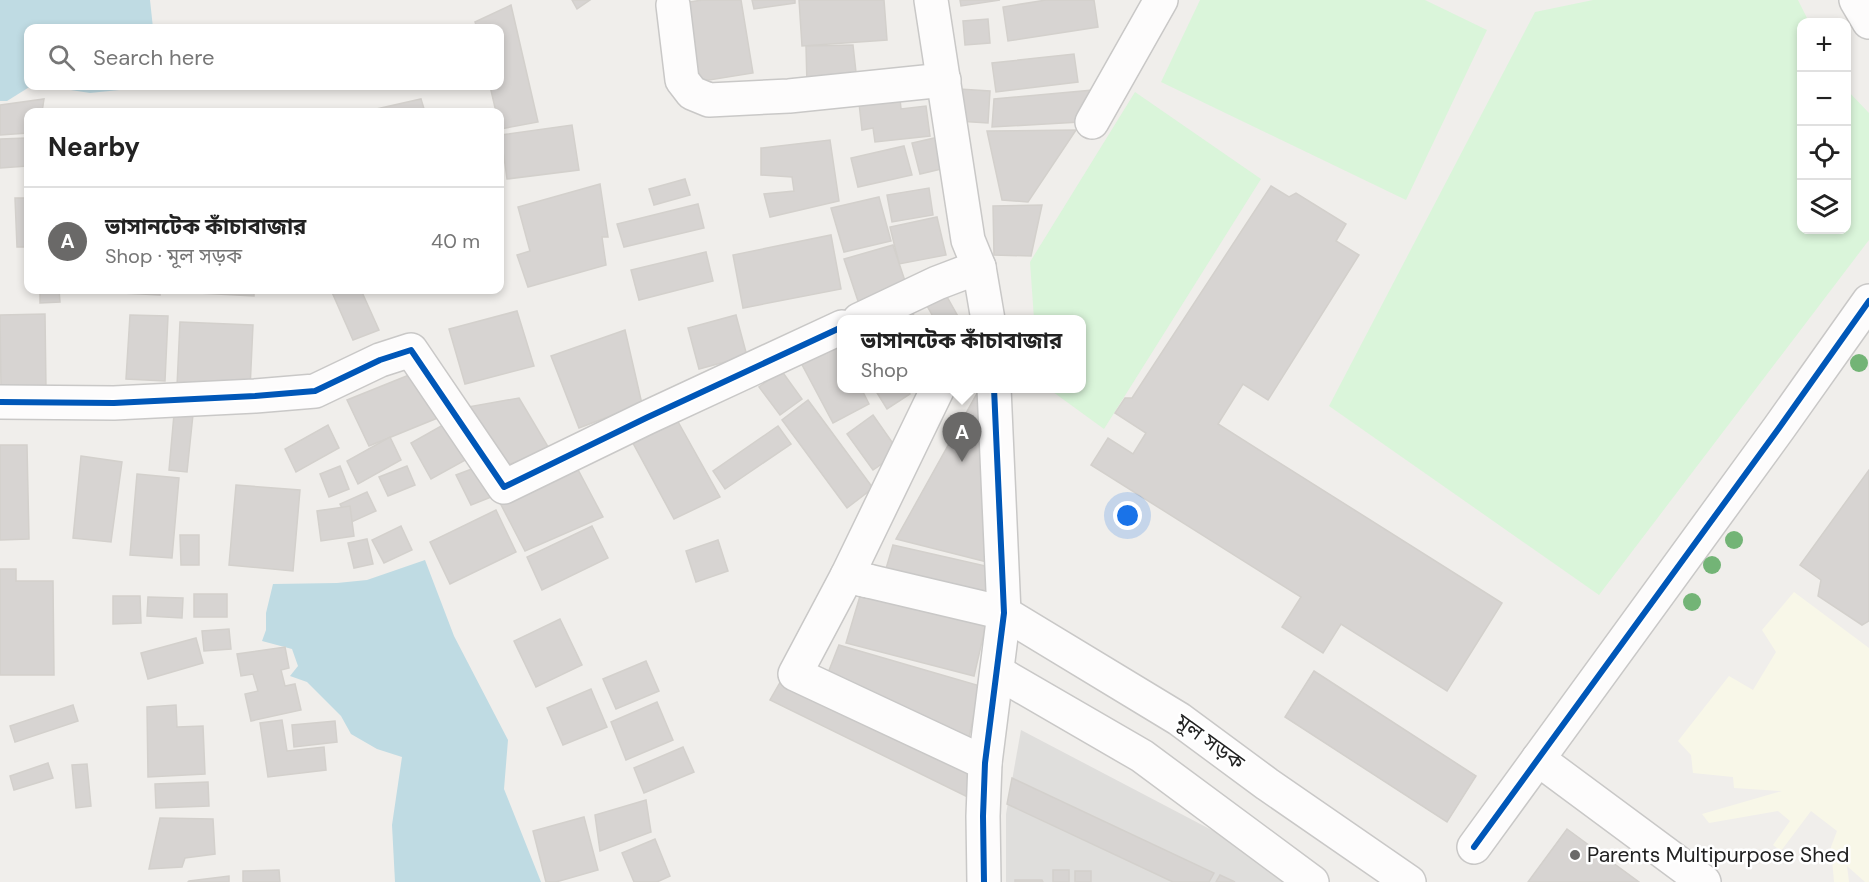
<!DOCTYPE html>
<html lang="en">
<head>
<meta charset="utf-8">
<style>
  body { margin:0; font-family:"DM Sans","Noto Sans Bengali",sans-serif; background:#f2f2f2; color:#222 }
  .controls { position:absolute; right:18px; top:18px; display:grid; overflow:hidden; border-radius:12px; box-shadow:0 3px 9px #0003 }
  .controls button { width:54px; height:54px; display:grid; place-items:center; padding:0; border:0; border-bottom:2px solid #e0e0e0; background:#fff; color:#222; font:30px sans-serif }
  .you { position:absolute; left:1128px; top:516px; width:21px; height:21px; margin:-15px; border:4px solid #fff; border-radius:50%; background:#1a73e8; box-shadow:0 0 0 9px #1a73e833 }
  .badge { display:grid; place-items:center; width:39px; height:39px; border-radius:50%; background:#6a6968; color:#fff; font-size:20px; font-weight:700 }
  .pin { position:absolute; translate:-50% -50px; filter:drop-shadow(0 2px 3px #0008) }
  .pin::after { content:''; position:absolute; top:32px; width:21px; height:18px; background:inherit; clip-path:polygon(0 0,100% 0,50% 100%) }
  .popup { position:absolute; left:837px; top:315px; width:249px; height:78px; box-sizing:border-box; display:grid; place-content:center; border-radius:12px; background:#fff; filter:drop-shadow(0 2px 4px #0005); font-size:20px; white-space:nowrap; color:#767676 }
  .popup b { font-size:22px; color:#222 }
  .popup::after { content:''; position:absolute; left:50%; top:100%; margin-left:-12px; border:12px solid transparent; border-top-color:#fff }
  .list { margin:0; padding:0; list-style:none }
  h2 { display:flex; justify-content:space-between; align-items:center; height:78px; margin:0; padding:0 24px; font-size:26px }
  h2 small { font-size:20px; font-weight:400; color:#767676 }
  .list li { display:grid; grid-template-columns:39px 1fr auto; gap:18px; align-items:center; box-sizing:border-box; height:108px; padding:0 24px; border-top:2px solid #e0e0e0 }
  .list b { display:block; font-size:22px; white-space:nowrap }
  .list p { margin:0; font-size:20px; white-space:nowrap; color:#767676 }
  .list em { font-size:20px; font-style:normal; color:#767676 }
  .icon { flex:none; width:33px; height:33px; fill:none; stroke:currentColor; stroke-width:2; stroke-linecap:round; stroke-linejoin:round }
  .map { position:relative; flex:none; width:1869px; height:882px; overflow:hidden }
  .search { position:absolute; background:#fff; box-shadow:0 3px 9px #0003; left:24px; top:24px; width:480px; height:66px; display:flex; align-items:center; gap:15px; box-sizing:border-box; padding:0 21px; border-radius:12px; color:#767676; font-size:22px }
  .panel { position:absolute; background:#fff; box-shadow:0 3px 9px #0003; left:24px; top:108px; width:480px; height:186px; border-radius:12px }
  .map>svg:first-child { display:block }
  .residential { fill:#dfdedc }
  .education { fill:#f8f7e8 }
  .park { fill:#daf5da }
  .water { fill:#bfdbe3 }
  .building { fill:#d7d4d2; stroke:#d3d0cc; stroke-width:1.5 }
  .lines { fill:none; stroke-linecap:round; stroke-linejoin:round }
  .minor-casing { stroke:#c9c8c7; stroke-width:36 }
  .minor { stroke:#fdfcfc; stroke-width:33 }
  .cycleway-casing { stroke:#fff; stroke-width:10 }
  .cycleway { stroke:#0057b8; stroke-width:6 }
  .tree { fill:#73b476 }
  .poi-dot { fill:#6a6968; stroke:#fff; stroke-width:2 }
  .labels { text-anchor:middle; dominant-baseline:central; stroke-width:5; stroke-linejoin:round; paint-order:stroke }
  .street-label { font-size:21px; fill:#222; stroke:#fff }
  .poi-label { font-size:21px; fill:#222; stroke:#fff; text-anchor:start }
</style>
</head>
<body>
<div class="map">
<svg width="1869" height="882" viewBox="0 0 1869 882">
  <rect width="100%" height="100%" fill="#f0eeeb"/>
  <!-- residential -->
  <path class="residential" d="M1021 730 1267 859 1297 882H1006V814Z"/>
  <!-- education -->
  <path class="education" d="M1794 592 1869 648V882H1865L1847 866 1849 882H1834L1831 847 1837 831 1811 811 1781 851 1773 845 1790 821 1778 811 1709 823 1702 814 1782 791 1734 788 1733 777 1693 773 1691 755 1678 741 1729 676 1753 690 1776 652 1762 630Z"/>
  <!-- park -->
  <g class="park">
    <path d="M1200 0H1425L1487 30 1406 200 1161 82Z"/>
    <path d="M1593 0H1798L1809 22H1802V230H1846L1847 90 1869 113V240L1599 595 1329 406 1535 12Z"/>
    <path d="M1135 92 1261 179 1104 429 1049 389 1082 388V320L1034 319 1030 262Z"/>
  </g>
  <!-- water -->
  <g class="water">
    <path d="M0 0H150L153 28H28V86H31L7 101H0Z"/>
    <path d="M45 86H158L90 93Z"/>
    <path d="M425 560 454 636 508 740 504 789 541 882H395L392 825 402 757 377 749 351 734 341 716 307 682 290 676 298 666 292 649 262 641 266 630V613L273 584 337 583 367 580Z"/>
  </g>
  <!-- building -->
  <g class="building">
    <path d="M572 0H590L577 9Z"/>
    <path d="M702 0H741L753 73 697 82 683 3Z"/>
    <path d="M752 0H795V3L754 9Z"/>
    <path d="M799 0H884L887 40 802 46Z"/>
    <path d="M960 0H1000L961 6Z"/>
    <path d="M1046 0H1094L1098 27 1008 41 1003 7Z"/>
    <path d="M511 5 538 122 500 129V112H496L490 86H500V28H477L475 22Z"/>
    <path d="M988 19 990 43 965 45 963 21Z"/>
    <path d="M853 45 857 81 807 85 806 46Z"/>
    <path d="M1074 54 1078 82 996 92 992 63Z"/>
    <path d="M899 88 901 109 926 106 930 136 875 142 873 128 862 130 859 103Z"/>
    <path d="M959 89 990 91 988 123 957 121Z"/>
    <path d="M1105 89 1080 122 992 127 994 99Z"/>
    <path d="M44 99 42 112H28V133L0 135V105Z"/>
    <path d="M421 99 425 112H363Z"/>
    <path d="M572 125 579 170 507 179 501 135Z"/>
    <path d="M1076 130 1028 202 1002 200 987 131Z"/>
    <path d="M943 136 950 167 920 174 912 143Z"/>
    <path d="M26 138 27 166 0 168V139Z"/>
    <path d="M830 140 839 201 770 217 764 194 794 191 792 177 761 175V148Z"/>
    <path d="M904 146 912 175 858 187 851 158Z"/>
    <path d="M685 179 690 195 654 205 649 189Z"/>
    <path d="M600 184 608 237H602L606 265 528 287 517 255 530 251 518 207Z"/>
    <path d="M1271 186 1289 197 1296 193 1346 224 1336 241 1359 255 1268 400 1243 384 1218 424 1502 603 1447 691 1341 624 1323 653 1282 627 1301 597 1091 465 1108 438 1133 454 1146 433 1115 413 1125 398H1132Z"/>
    <path d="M929 188 933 215 892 222 887 195Z"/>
    <path d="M879 197 891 241 844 252 831 208Z"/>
    <path d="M15 198H28V247H17Z"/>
    <path d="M698 204 704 228 624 247 617 224Z"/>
    <path d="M1042 205 1031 256 994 255 993 206Z"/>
    <path d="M937 217 946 255 899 264 890 227Z"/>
    <path d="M831 235 841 289 743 308 733 255Z"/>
    <path d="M893 245 909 293 860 307 844 259Z"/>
    <path d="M706 252 713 281 639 300 631 270Z"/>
    <path d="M941 286 960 320H935L922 297Z"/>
    <path d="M40 290H59L60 302 40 303Z"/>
    <path d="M122 290H160V295L122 293Z"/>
    <path d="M181 290H254V296L180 292Z"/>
    <path d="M331 290H361L379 330 353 340Z"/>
    <path d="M910 307 916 320H885Z"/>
    <path d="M517 311 534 366 465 384 449 329Z"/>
    <path d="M45 314 46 389 1 390 0 315Z"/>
    <path d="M130 315 168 316 165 381 126 379Z"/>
    <path d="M736 315 747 356 699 369 688 328Z"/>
    <path d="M180 322 253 325 250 389 177 386Z"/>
    <path d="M625 330 642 404 579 428 551 356Z"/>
    <path d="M836 340 842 351V388H861L869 404 833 423 799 359Z"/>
    <path d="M781 370 802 399 780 415 759 387Z"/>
    <path d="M419 371 440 417 369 446 347 400Z"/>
    <path d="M874 388H907L910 394 887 409Z"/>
    <path d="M980 388 987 562 896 539Z"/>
    <path d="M519 398 550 450 499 468 468 407Z"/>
    <path d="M808 400 873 488 847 508 782 420Z"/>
    <path d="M175 403 194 405 187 472 169 470Z"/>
    <path d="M672 411 720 497 674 519 627 432Z"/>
    <path d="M873 415 899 452 873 470 847 434Z"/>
    <path d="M450 421 469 458 431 479 411 443Z"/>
    <path d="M328 425 339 448 296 472 285 449Z"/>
    <path d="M778 426 791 444 725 489 713 471Z"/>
    <path d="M390 437 401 460 358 484 347 461Z"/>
    <path d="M0 445H27L29 539 0 540Z"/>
    <path d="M81 456 122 462 111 542 73 538Z"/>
    <path d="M575 464 603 517 525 551 497 497Z"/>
    <path d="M340 466 349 489 329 497 320 474Z"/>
    <path d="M407 466 415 485 388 496 379 477Z"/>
    <path d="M477 467 491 497 471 505 456 475Z"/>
    <path d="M1869 470V621L1862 625 1818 596 1821 580 1800 565Z"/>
    <path d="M137 474 179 478 172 558 130 555Z"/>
    <path d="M236 485 300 490 293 571 229 565Z"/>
    <path d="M367 492 376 511 349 523 340 504Z"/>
    <path d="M350 506 354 536 321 541 317 511Z"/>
    <path d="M496 510 516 552 450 584 430 542Z"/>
    <path d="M401 526 412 550 384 563 372 540Z"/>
    <path d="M592 526 608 558 542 590 527 557Z"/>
    <path d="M180 535H199V565H181Z"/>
    <path d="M367 539 373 564 354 568 348 543Z"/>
    <path d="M718 540 728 571 696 582 686 551Z"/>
    <path d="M893 545 990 567 984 603 883 579Z"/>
    <path d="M0 569H16V581H53L54 675H0Z"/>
    <rect x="194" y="594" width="33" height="23"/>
    <path d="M113 596H140L141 623 113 624Z"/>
    <path d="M860 596 987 620 974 676 846 643Z"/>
    <path d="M148 597 183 598 182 618 147 616Z"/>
    <path d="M560 619 582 665 536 687 514 641Z"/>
    <path d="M229 629 231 649 204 651 202 631Z"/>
    <path d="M196 638 203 663 148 679 141 653Z"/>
    <path d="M839 645 980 686 967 747 824 683Z"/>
    <path d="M285 647 289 668 281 670 285 686 295 684 301 710 251 721 245 694 258 691 253 674 241 676 237 654Z"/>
    <path d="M646 661 659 691 616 709 603 679Z"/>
    <path d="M1314 671 1476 776 1447 822 1285 717Z"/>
    <path d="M782 679 979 775 978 802 770 700Z"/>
    <path d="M591 689 607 727 563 745 547 708Z"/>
    <path d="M657 702 673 740 626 760 611 722Z"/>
    <path d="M73 705 78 721 15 742 10 726Z"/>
    <path d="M176 705 177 727 203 726 205 774 148 777 147 707Z"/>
    <path d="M282 720 287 751 324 747 326 770 268 777 260 723Z"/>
    <path d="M335 721 337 742 294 747 292 725Z"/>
    <path d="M683 747 694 772 644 793 634 768Z"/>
    <path d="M48 763 53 778 14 790 10 776Z"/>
    <path d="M87 764 91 806 76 808 72 765Z"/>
    <path d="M1012 778 1214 873 1209 882H1173L1007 804Z"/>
    <path d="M208 782 209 806 156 808 155 784Z"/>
    <path d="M646 800 651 832 600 851 595 815Z"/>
    <path d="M584 817 598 870 556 882H546L533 831Z"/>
    <path d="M160 818 213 819 215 854 185 858 182 867 149 869Z"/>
    <path d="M1567 829 1639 882H1528Z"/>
    <path d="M655 839 670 876 657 882H634L622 853Z"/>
    <path d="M279 870 280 882H243V871Z"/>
    <rect x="1053" y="870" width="16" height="12"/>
    <rect x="1075" y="871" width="16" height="11"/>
    <path d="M1220 875 1235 882H1216Z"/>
    <path d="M229 876V882H188L189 881Z"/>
    <path d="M1015 880H1042L1043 882H1015Z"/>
  </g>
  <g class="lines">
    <!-- minor casing -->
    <g class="minor-casing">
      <g id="minor">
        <path d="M931 0 968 240 979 267 988 320"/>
        <path d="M1856 0 1869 22"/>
        <path d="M673 5 682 80 692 93 709 100 789 96 944 80"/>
        <path d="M1092 122 1161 0"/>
        <path d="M859 320 937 283 979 267"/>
        <path d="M938 388 847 576 1004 613 1179 719 1267 784 1409 882"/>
        <path d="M0 402 114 403 255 396 315 391 380 360 411 350 504 487 646 418 842 327"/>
        <path d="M868 581 847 576 795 674 985 763"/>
        <path d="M997 672 1142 756 1312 882"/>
        <path d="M1538 759 1704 882"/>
        <path d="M1474 847 1779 428 1869 301"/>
        <path d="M984 882 983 816 985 763 1004 613 994 388"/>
      </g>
    </g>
    <!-- minor -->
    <use href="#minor" class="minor"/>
    <!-- cycleway casing -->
    <g class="cycleway-casing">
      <g id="cycleway">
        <path d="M0 402 114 403 255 396 315 391 380 360 411 350 504 487 646 418 842 327"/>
        <path d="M1474 847 1779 428 1869 301"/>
        <path d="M984 882 983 816 985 763 1004 613 994 388"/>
      </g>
    </g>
    <!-- cycleway -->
    <use href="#cycleway" class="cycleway"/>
  </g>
  <!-- trees -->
  <g class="tree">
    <circle cx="1859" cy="363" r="9"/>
    <circle cx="1734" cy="540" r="9"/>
    <circle cx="1712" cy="565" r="9"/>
    <circle cx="1692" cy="602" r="9"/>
  </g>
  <!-- markers -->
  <circle class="poi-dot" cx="1575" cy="855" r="6"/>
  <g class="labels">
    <!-- street labels -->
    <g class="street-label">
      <text transform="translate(1210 742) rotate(36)">মূল সড়ক</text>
    </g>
    <!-- poi labels -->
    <g class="poi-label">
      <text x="1587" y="855">Parents Multipurpose Shed</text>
    </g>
  </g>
</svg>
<div class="controls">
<button>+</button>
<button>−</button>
<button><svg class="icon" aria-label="locate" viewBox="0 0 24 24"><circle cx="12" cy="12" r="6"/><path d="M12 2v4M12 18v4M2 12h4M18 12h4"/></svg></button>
<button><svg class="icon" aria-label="layers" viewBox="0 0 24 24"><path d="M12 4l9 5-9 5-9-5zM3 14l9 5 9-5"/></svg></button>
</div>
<div class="you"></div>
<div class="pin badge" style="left:962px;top:462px">A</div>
<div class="popup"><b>ভাসানটেক কাঁচাবাজার</b>Shop</div>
<div class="search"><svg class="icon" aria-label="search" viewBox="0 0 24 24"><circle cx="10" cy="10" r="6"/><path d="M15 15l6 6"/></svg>Search here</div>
<section class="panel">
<h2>Nearby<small></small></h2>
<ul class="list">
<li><span class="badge">A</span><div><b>ভাসানটেক কাঁচাবাজার</b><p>Shop · মূল সড়ক</p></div><em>40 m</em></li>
</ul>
</section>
</div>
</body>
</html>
